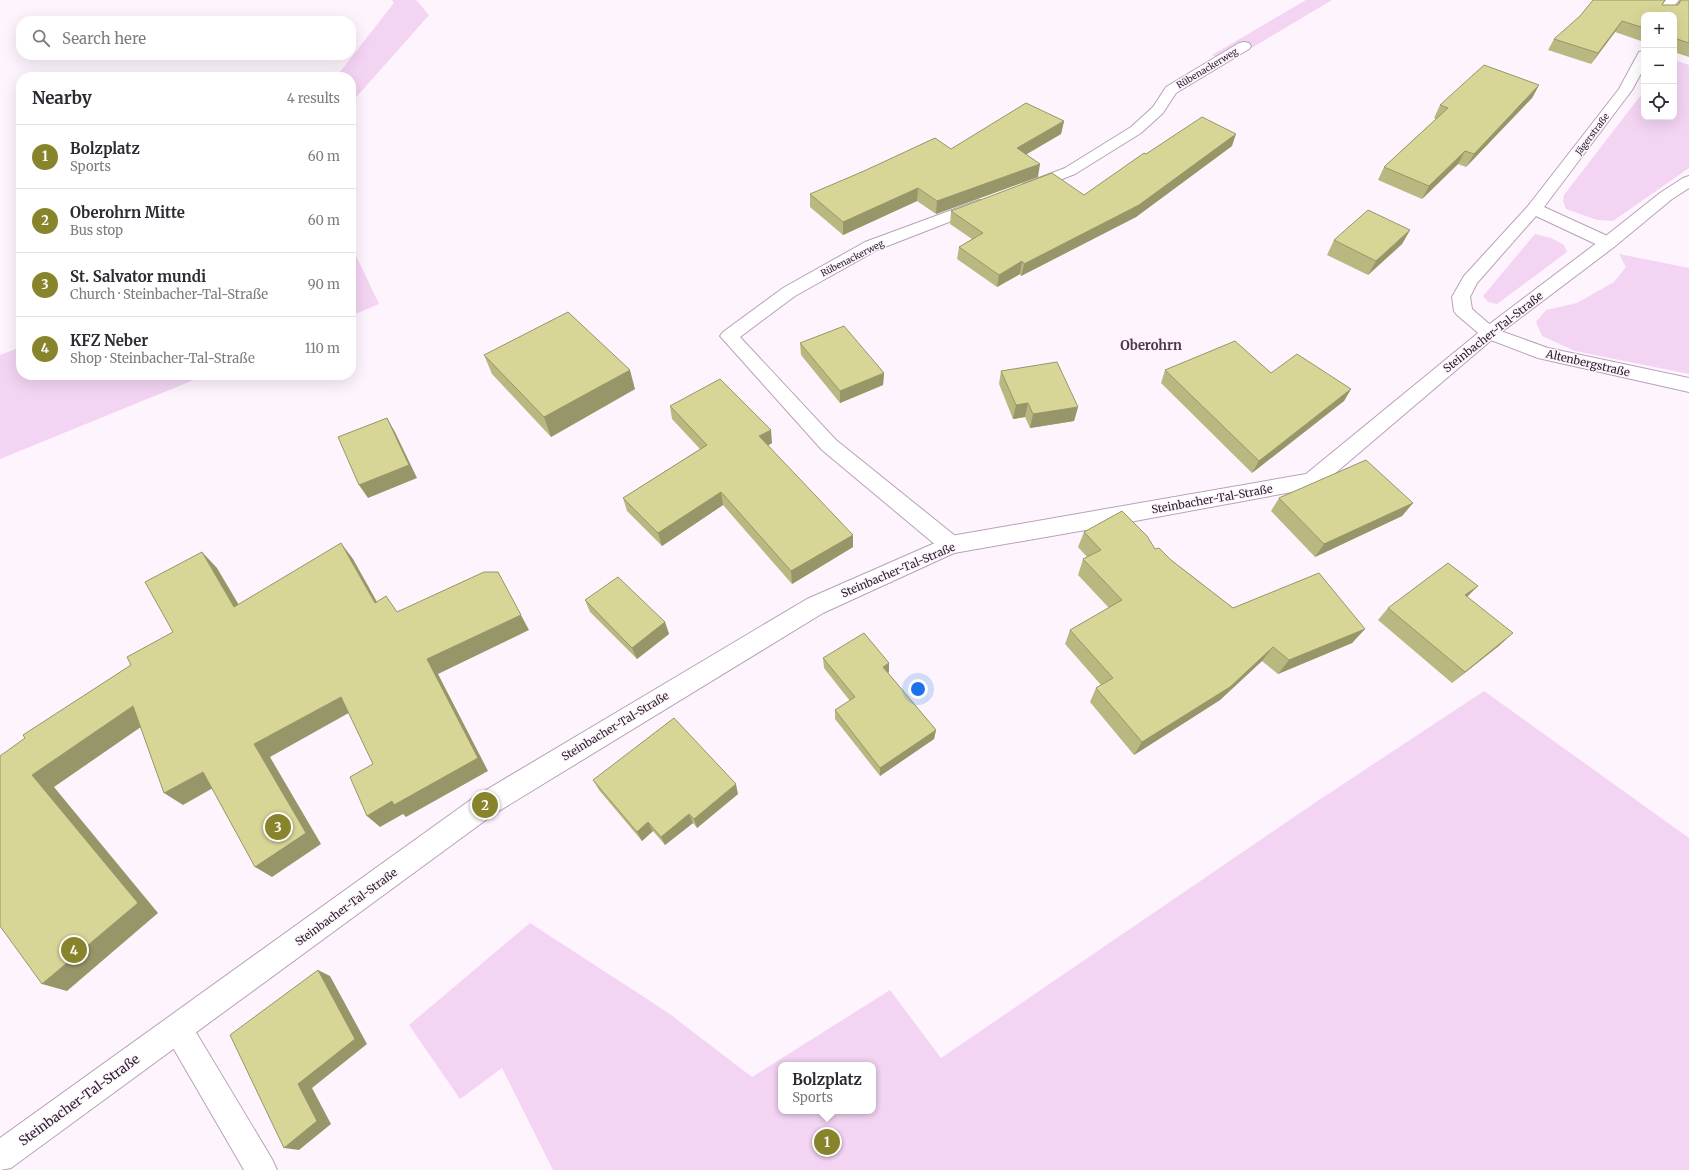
<!DOCTYPE html>
<html lang="en">
<head>
<meta charset="utf-8">
<style>
  body { margin:0; font-family:Merriweather,serif; background:#f2f2f3; color:#2b2b33 }
  .controls { position:absolute; right:12px; top:12px; display:grid; overflow:hidden; border-radius:8px; box-shadow:0 4px 16px #0002 }
  .controls button { width:36px; height:36px; display:grid; place-items:center; padding:0; border:0; border-bottom:1px solid #e1e1e2; background:#fff; color:#2b2b33; font:20px sans-serif }
  .you { position:absolute; left:918px; top:689px; width:14px; height:14px; margin:-10px; border:3px solid #fff; border-radius:50%; background:#1a73e8; box-shadow:0 0 0 6px #1a73e833 }
  .badge { display:grid; place-items:center; width:26px; height:26px; border-radius:50%; background:#88842c; color:#fff; font-size:13px; font-weight:700 }
  .pin { position:absolute; translate:-50% -50%; border:2px solid #fff; box-shadow:0 1px 4px #0006 }
  .popup { position:absolute; left:778px; top:1062px; width:98px; height:52px; box-sizing:border-box; display:grid; place-content:center; border-radius:8px; background:#fff; filter:drop-shadow(0 1px 3px #0005); font-size:13px; white-space:nowrap; color:#7c7c81 }
  .popup b { font-size:15px; color:#2b2b33 }
  .popup::after { content:''; position:absolute; left:50%; top:100%; margin-left:-8px; border:8px solid transparent; border-top-color:#fff }
  .list { margin:0; padding:0; list-style:none }
  h2 { display:flex; justify-content:space-between; align-items:center; height:52px; margin:0; padding:0 16px; font-size:17px }
  h2 small { font-size:13px; font-weight:400; color:#7c7c81 }
  .list li { display:grid; grid-template-columns:26px 1fr auto; gap:12px; align-items:center; box-sizing:border-box; height:64px; padding:0 16px; border-top:1px solid #e1e1e2 }
  .list b { display:block; font-size:15px; white-space:nowrap }
  .list p { margin:0; font-size:13px; white-space:nowrap; color:#7c7c81 }
  .list em { font-size:13px; font-style:normal; color:#7c7c81 }
  .icon { flex:none; width:22px; height:22px; fill:none; stroke:currentColor; stroke-width:2; stroke-linecap:round; stroke-linejoin:round }
  .map { position:relative; flex:none; width:1689px; height:1170px; overflow:hidden }
  .search { position:absolute; background:#fff; box-shadow:0 4px 16px #0002; left:16px; top:16px; width:340px; height:44px; display:flex; align-items:center; gap:10px; box-sizing:border-box; padding:0 14px; border-radius:16px; color:#7c7c81; font-size:15px }
  .panel { position:absolute; background:#fff; box-shadow:0 4px 16px #0002; left:16px; top:72px; width:340px; height:308px; border-radius:16px }
  .map>svg:first-child { display:block }
  .green { fill:#f3d4f3; fill-rule:evenodd }
  .lines { fill:none; stroke-linecap:round; stroke-linejoin:round }
  .street-casing { stroke:#b9a1b9; stroke-width:2 }
  .secondary-casing { stroke:#b9a1b9; stroke-width:2 }
  .street { fill:#fff; fill-rule:evenodd }
  .secondary { fill:#fff; fill-rule:evenodd }
  .wall { fill:#bab881 }
  .shaded-wall { fill:#979669 }
  .building { fill:#d8d696; stroke:#979669 }
  .labels { text-anchor:middle; dominant-baseline:central; stroke-width:3; stroke-linejoin:round; paint-order:stroke }
  .far-street-label { font-size:9px; fill:#2d242d; stroke:#fef4fe }
  .street-label { font-size:11px; fill:#2d242d; stroke:#fef4fe }
  .quarter-label { font-size:13px; font-weight:bold; fill:#4b374b; stroke:#fef4fe }
  .near-street-label { font-size:13px; fill:#2d242d; stroke:#fef4fe }
</style>
</head>
<body>
<div class="map">
<svg width="1689" height="1170" viewBox="0 0 1689 1170">
  <rect width="100%" height="100%" fill="#fef4fe"/>
  <!-- green -->
  <g class="green">
    <path d="M392 0H416L429 15 351 103V77H336L394 3Z"/>
    <path d="M1306 0H1332L1228 62 1212 55Z"/>
    <path d="M1674 60 1689 65V168L1613 221 1597 220 1566 209 1563 201 1564 195 1644 91V117H1674Z"/>
    <path d="M1535 234 1551 238 1564 245 1567 252 1497 304 1488 302 1483 296Z"/>
    <path d="M351 245 379 304 351 316Z"/>
    <path d="M1619 254 1689 268V374L1575 351 1542 336 1536 322 1546 310 1577 303 1614 282 1626 267Z"/>
    <path d="M21 347V375H206L0 459V355Z"/>
    <path d="M1484 691 1689 838V1170H553L502 1068 460 1099 409 1025 530 923 667 1012 752 1077 890 990 941 1058 1316 802ZM781 1065H873V1111H798L801 1114 796 1111H781V1099L779 1097 781 1099Z"/>
  </g>
  <g class="lines">
    <!-- street casing -->
    <g class="street-casing">
      <g id="street">
        <path d="M1666 0H1679L1673 7 1670 15H1656L1661 6Z"/>
        <path d="M1244 42 1249 43 1251 46 1249 49 1176 93 1163 113 1141 133 1075 174 1029 192 1023 190 1021 187 1023 184 1065 168 1131 127 1153 107 1166 87 1239 43Z"/>
        <path d="M1644 51V68L1632 90 1544 207 1614 239 1616 243 1614 247 1608 248 1602 247 1536 216 1477 283 1470 297 1472 309 1495 329 1548 348 1689 378V392L1538 358 1483 337 1457 315 1454 311 1452 297 1464 276 1528 206 1619 89 1639 52Z"/>
        <path d="M979 200 985 202 987 205 985 208 877 250 795 296 740 337 836 440 959 539 962 545 959 551 951 554 943 551 822 450 720 336 723 332 783 288 865 242Z"/>
        <path d="M178 1015 188 1019 272 1159 277 1170H244L168 1039 164 1029 168 1019Z"/>
      </g>
    </g>
    <!-- secondary casing -->
    <g class="secondary-casing">
      <path id="secondary" d="M1689 176V188L1672 199 1614 247 1495 337 1319 487 1097 528 954 553 823 613 494 814 11 1168 0 1170V1138L476 796 807 599 951 536 1306 474 1483 329 1602 239 1660 193 1683 178Z"/>
    </g>
    <!-- street -->
    <use href="#street" class="street"/>
    <!-- secondary -->
    <use href="#secondary" class="secondary"/>
  </g>
  <!-- wall -->
  <g class="wall">
    <path d="M1679 0H1689V57L1674 52V15H1644V42L1615 32 1591 64 1548 50 1554 39 1662 5H1677Z"/>
    <path d="M1539 85 1532 98 1466 167 1458 164 1422 199 1378 180 1384 167 1436 119 1434 118 1440 105Z"/>
    <path d="M1064 121 1061 134 1026 154 1038 177 936 214 917 201 843 235 810 207V194L951 149Z"/>
    <path d="M1232 146 1136 217 1021 276 1020 274 997 287 957 259 959 247 972 239 950 224 951 211 1084 195 1146 154Z"/>
    <path d="M1410 230 1402 244 1368 275 1327 255 1334 240Z"/>
    <path d="M800 343 884 373 883 385 840 403 801 355Z"/>
    <path d="M484 355 635 389 551 437 492 374Z"/>
    <path d="M1165 370 1271 373 1351 389 1344 401 1252 473 1161 383Z"/>
    <path d="M1001 371 1078 407 1074 421 1030 428 1025 417 1013 419 999 384Z"/>
    <path d="M670 406 772 443 768 445 853 547 792 584 723 505 662 546 627 511 623 498 700 449 672 419Z"/>
    <path d="M1279 498 1413 503 1402 516 1315 557 1271 511Z"/>
    <path d="M1084 532 1155 549 1171 560 1233 608 1365 629 1352 643 1278 674 1262 661 1220 700 1134 755 1090 702 1096 688 1101 685 1065 644 1070 630 1109 608 1078 575 1083 559 1087 557 1078 547Z"/>
    <path d="M1467 597 1500 645 1452 683 1378 620 1388 608Z"/>
    <path d="M585 600 665 622 669 634 637 659 590 612Z"/>
    <path d="M823 658 889 672 888 673 936 730 934 739 880 776 835 719V710L850 701 824 668Z"/>
    <path d="M593 780 738 794 697 828 693 823 665 845 653 831 642 841 599 790Z"/>
  </g>
  <!-- shaded-wall -->
  <g class="shaded-wall">
    <path d="M1622 21 1615 32 1591 64 1598 53Z"/>
    <path d="M1539 85 1532 98 1466 167 1474 154Z"/>
    <path d="M1064 121 1061 134 1015 161 1017 148Z"/>
    <path d="M1236 134 1232 146 1136 217 1021 276 1024 264Z"/>
    <path d="M1465 151 1458 164 1422 199 1429 186Z"/>
    <path d="M1040 164 1038 177 936 214 937 201Z"/>
    <path d="M918 188 917 201 843 235V222Z"/>
    <path d="M1410 230 1402 244 1368 275 1376 261Z"/>
    <path d="M1022 261 1020 274 997 287 999 275Z"/>
    <path d="M630 370 635 389 551 437 544 417Z"/>
    <path d="M884 373 883 385 840 403V391Z"/>
    <path d="M1351 389 1344 401 1252 473 1259 461Z"/>
    <path d="M1028 403 1025 417 1013 419 1016 405Z"/>
    <path d="M1078 407 1074 421 1030 428 1033 414Z"/>
    <path d="M387 418 395 432 417 478 368 498 359 485Z"/>
    <path d="M771 430 772 443 761 450 759 436Z"/>
    <path d="M721 492 723 505 662 546 658 533Z"/>
    <path d="M1413 503 1402 516 1315 557 1324 544Z"/>
    <path d="M853 535V547L792 584 791 571Z"/>
    <path d="M341 543 353 559 386 618 375 603Z"/>
    <path d="M202 552 217 568 249 622 234 607Z"/>
    <path d="M498 572 529 630 438 674 488 771 406 817 403 814 380 827 367 816 427 659Z"/>
    <path d="M1478 586 1466 598 1465 595Z"/>
    <path d="M665 622 669 634 637 659 632 648Z"/>
    <path d="M1365 629 1352 643 1278 674 1289 660Z"/>
    <path d="M1513 633 1500 645 1452 683 1465 672Z"/>
    <path d="M1273 647 1262 661 1220 700 1134 755 1142 742Z"/>
    <path d="M889 663V672L882 677 883 667Z"/>
    <path d="M341 697 354 710 270 757 321 844 272 877 255 867 254 744Z"/>
    <path d="M133 706 151 720 54 787 158 913 67 991 42 984 32 775Z"/>
    <path d="M936 730 934 739 880 776V768Z"/>
    <path d="M203 772 220 784 183 805 164 793Z"/>
    <path d="M736 784 738 794 697 828 694 819Z"/>
    <path d="M689 814 693 823 665 845 661 837Z"/>
    <path d="M648 822 653 831 642 841 637 832Z"/>
    <path d="M318 970 330 976 367 1044 312 1088 331 1124 299 1150 284 1148 298 1084Z"/>
  </g>
  <!-- building -->
  <g class="building">
    <path d="M1593 0H1665L1662 5H1678L1681 0H1689V43L1674 38V15H1644V28L1622 21 1598 53 1554 39 1580 16Z"/>
    <path d="M1484 65 1539 85 1474 154 1465 151 1429 186 1384 167 1448 108 1440 105Z"/>
    <path d="M1026 103 1064 121 1017 148 1040 164 937 201 918 188 843 222 810 194 864 171 935 138 951 149Z"/>
    <path d="M1202 117 1236 134 1139 205 1024 264 1022 261 999 275 959 247 983 233 951 211 1052 173 1084 195 1144 153 1146 154Z"/>
    <path d="M1368 210 1410 230 1376 261 1334 240Z"/>
    <path d="M568 312 630 370 544 417 484 355Z"/>
    <path d="M844 326 884 373 840 391 800 343Z"/>
    <path d="M1235 341 1271 373 1297 354 1351 389 1259 461 1165 370Z"/>
    <path d="M1057 362 1078 407 1033 414 1028 403 1016 405 1001 371Z"/>
    <path d="M720 379 771 430 759 436 853 535 791 571 721 492 658 533 623 498 707 445 670 406Z"/>
    <path d="M387 418 409 465 359 485 338 437Z"/>
    <path d="M1366 460 1413 503 1324 544 1279 498Z"/>
    <path d="M1122 511 1147 536 1155 549 1159 548 1171 560 1233 608 1319 573 1365 629 1289 660 1273 647 1230 687 1142 742 1096 688 1113 678 1070 630 1122 600 1083 559 1101 550 1084 532Z"/>
    <path d="M341 543 375 603 386 596 397 612 484 572H498L521 615 427 659 478 758 394 805 392 801 367 816 350 777 373 764 341 697 254 744 306 833 255 867 203 772 164 793 133 706 32 775 138 903 42 984 0 926V756L25 738 23 735 131 665 127 657 173 632 145 582 202 552 234 607Z"/>
    <path d="M1448 563 1478 586 1465 595 1513 633 1465 672 1388 608Z"/>
    <path d="M618 577 665 622 632 648 585 600Z"/>
    <path d="M864 633 889 663 883 667 936 730 880 768 835 710 855 697 823 658Z"/>
    <path d="M674 718 736 784 694 819 689 814 661 837 648 822 637 832 593 780Z"/>
    <path d="M318 970 355 1039 298 1084 317 1121 284 1148 230 1035Z"/>
  </g>
  <g class="labels">
    <!-- far-street labels -->
    <g class="far-street-label">
      <text transform="translate(1207 68) rotate(-31)">Rübenackerweg</text>
      <text transform="translate(1592 134) rotate(-53)">Jägerstraße</text>
      <text transform="translate(852 258) rotate(-27)">Rübenackerweg</text>
    </g>
    <!-- street labels -->
    <g class="street-label">
      <text transform="translate(1493 332) rotate(-38)">Steinbacher-Tal-Straße</text>
      <text transform="translate(1588 363) rotate(13)">Altenbergstraße</text>
      <text transform="translate(1212 499) rotate(-10)">Steinbacher-Tal-Straße</text>
      <text transform="translate(898 570) rotate(-23)">Steinbacher-Tal-Straße</text>
      <text transform="translate(615 726) rotate(-31)">Steinbacher-Tal-Straße</text>
      <text transform="translate(346 907) rotate(-36)">Steinbacher-Tal-Straße</text>
    </g>
    <!-- quarter labels -->
    <g class="quarter-label">
      <text x="1151" y="345">Oberohrn</text>
    </g>
    <!-- near-street labels -->
    <g class="near-street-label">
      <text transform="translate(79 1100) rotate(-36)">Steinbacher-Tal-Straße</text>
    </g>
  </g>
</svg>
<div class="controls">
<button>+</button>
<button>−</button>
<button><svg class="icon" aria-label="locate" viewBox="0 0 24 24"><circle cx="12" cy="12" r="6"/><path d="M12 2v4M12 18v4M2 12h4M18 12h4"/></svg></button>
</div>
<div class="you"></div>
<div class="pin badge" style="left:827px;top:1142px">1</div>
<div class="popup"><b>Bolzplatz</b>Sports</div>
<div class="pin badge" style="left:485px;top:805px">2</div>
<div class="pin badge" style="left:278px;top:827px">3</div>
<div class="pin badge" style="left:74px;top:950px">4</div>
<div class="search"><svg class="icon" aria-label="search" viewBox="0 0 24 24"><circle cx="10" cy="10" r="6"/><path d="M15 15l6 6"/></svg>Search here</div>
<section class="panel">
<h2>Nearby<small>4 results</small></h2>
<ul class="list">
<li><span class="badge">1</span><div><b>Bolzplatz</b><p>Sports</p></div><em>60 m</em></li>
<li><span class="badge">2</span><div><b>Oberohrn Mitte</b><p>Bus stop</p></div><em>60 m</em></li>
<li><span class="badge">3</span><div><b>St. Salvator mundi</b><p>Church · Steinbacher-Tal-Straße</p></div><em>90 m</em></li>
<li><span class="badge">4</span><div><b>KFZ Neber</b><p>Shop · Steinbacher-Tal-Straße</p></div><em>110 m</em></li>
</ul>
</section>
</div>
</body>
</html>
